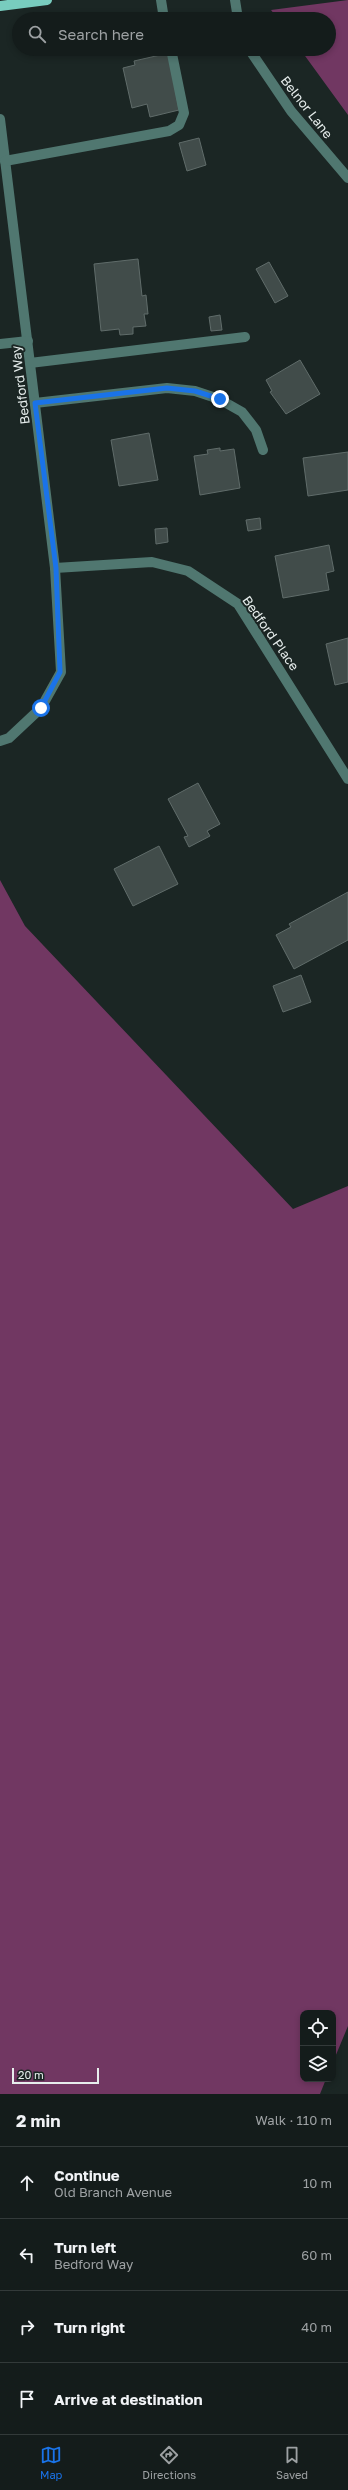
<!DOCTYPE html>
<html lang="en">
<head>
<meta charset="utf-8">
<style>
  body { margin:0; font-family:"Golos Text",sans-serif; background:#212928; color:#f1f3f6 }
  .controls { position:absolute; right:12px; bottom:12px; display:grid; overflow:hidden; border-radius:8px; box-shadow:0 2px 6px #0003 }
  .controls button { width:36px; height:36px; display:grid; place-items:center; padding:0; border:0; border-bottom:1px solid #333a3a; background:#141c1b; color:#f1f3f6; font:20px sans-serif }
  .scale { position:absolute; left:12px; bottom:10px; width:87px; box-sizing:border-box; padding-left:4px; border:2px solid #e7eeed; border-top:0; font-size:11px; line-height:14px; white-space:nowrap; color:#e7eeed; -webkit-text-stroke:3px #1b2624; paint-order:stroke }
  .stop { position:absolute; width:12px; height:12px; margin:-9px; border:3px solid #1a73e8; border-radius:50%; background:#fff }
  .stop.end { background:#1a73e8; border-color:#fff; box-shadow:0 1px 4px #0008 }
  .list { margin:0; padding:0; list-style:none }
  h2 { display:flex; justify-content:space-between; align-items:center; height:52px; margin:0; padding:0 16px; font-size:17px }
  h2 small { font-size:13px; font-weight:400; color:#9da1a3 }
  .list li { display:grid; grid-template-columns:26px 1fr auto; gap:12px; align-items:center; box-sizing:border-box; height:72px; padding:0 16px; border-top:1px solid #333a3a }
  .list b { display:block; font-size:15px; white-space:nowrap }
  .list p { margin:0; font-size:13px; white-space:nowrap; color:#9da1a3 }
  .list em { font-size:13px; font-style:normal; color:#9da1a3 }
  .icon { flex:none; width:22px; height:22px; fill:none; stroke:currentColor; stroke-width:2; stroke-linecap:round; stroke-linejoin:round }
  .map { position:relative; flex:none; width:348px; height:2094px; overflow:hidden }
  .search { position:absolute; background:#141c1b; box-shadow:0 2px 6px #0003; left:12px; right:12px; top:12px; height:44px; display:flex; align-items:center; gap:10px; box-sizing:border-box; padding:0 14px; border-radius:22px; color:#9da1a3; font-size:15px }
  .sheet { height:340px; background:#141c1b }
  nav { display:flex; justify-content:space-around; align-items:center; box-sizing:border-box; height:56px; border-top:1px solid #333a3a; background:#141c1b; font-size:11px; color:#9da1a3 }
  nav a { display:grid; justify-items:center; gap:2px }
  nav .on { color:#1a73e8 }
  .map>svg:first-child { display:block }
  .forest { fill:#713762 }
  .building { fill:#414c4a; stroke:#606c6a }
  .lines { fill:none; stroke-linecap:round; stroke-linejoin:round }
  .minor { stroke:#507770; stroke-width:10 }
  .major { stroke:#78ccbe; stroke-width:10 }
  .route { stroke:#1a73e8; stroke-width:5 }
  .labels { text-anchor:middle; dominant-baseline:central; stroke-width:4; stroke-linejoin:round; paint-order:stroke }
  .street-label { font-size:13px; fill:#e7eeed; stroke:#1b2624 }
</style>
</head>
<body>
<div class="map">
<svg width="348" height="2094" viewBox="0 0 348 2094">
  <rect width="100%" height="100%" fill="#1b2624"/>
  <!-- forest -->
  <g class="forest">
    <path d="M348 0V115L300 49H329V19H278L271 10Z"/>
    <path d="M0 880 25 926 293 1209 348 1186V2026L333 2062V2013H303V2079H326L320 2094H0Z"/>
  </g>
  <!-- building -->
  <g class="building">
    <path d="M169 53 179 110 150 117 147 104 132 108 123 68 135 65 134 61Z"/>
    <path d="M199 138 206 165 187 171 179 143Z"/>
    <path d="M138 259 142 296 146 295 148 314H144L146 326 133 327V334L120 335 119 329 101 331 94 264Z"/>
    <path d="M269 262 288 296 275 303 256 269Z"/>
    <path d="M220 315 222 330 211 331 209 317Z"/>
    <path d="M300 360 320 394 286 414 270 392 272 391 266 380Z"/>
    <path d="M149 433 158 480 119 486 111 440Z"/>
    <path d="M220 448V451L234 449 240 488 200 495 194 456 208 454 207 450Z"/>
    <path d="M348 452V490L308 496 303 458Z"/>
    <path d="M260 518 261 529 248 531 246 520Z"/>
    <path d="M167 528 168 542 156 544 155 529Z"/>
    <path d="M329 545 334 571 326 573 329 590 283 598 275 556Z"/>
    <path d="M348 638V682L335 685 326 644Z"/>
    <path d="M198 783 220 824 207 831 210 836 189 847 184 837 188 836 168 799Z"/>
    <path d="M159 846 178 884 133 906 114 869Z"/>
    <path d="M348 892V940L294 969 276 935 291 927 289 924Z"/>
    <path d="M301 975 311 1002 283 1012 273 986Z"/>
  </g>
  <g class="lines">
    <!-- minor -->
    <g class="minor">
      <path d="M161 0 164 19"/>
      <path d="M235 0 238 19"/>
      <path d="M249 49 291 111 348 178"/>
      <path d="M0 119 55 568 61 672 41 708 9 738 0 741"/>
      <path d="M5 161 169 131 179 125 184 113 171 49"/>
      <path d="M0 344 28 341"/>
      <path d="M30 363 245 337"/>
      <path d="M35 403 167 388 195 391 219 399 242 412 256 430 263 450"/>
      <path d="M55 568 152 562 188 571 238 604 348 779"/>
    </g>
    <!-- major -->
    <path class="major" d="M0 6 47 0"/>
  </g>
  <g class="lines">
    <!-- route -->
    <path class="route" d="M41 708 60 672 56 568 35 403 167 388 195 391 220 399"/>
  </g>
  <g class="labels">
    <!-- street labels -->
    <g class="street-label">
      <text transform="translate(307 107) rotate(52)">Belnor Lane</text>
      <text transform="translate(20 385) rotate(-97)">Bedford Way</text>
      <text transform="translate(271 633) rotate(55)">Bedford Place</text>
    </g>
  </g>
</svg>
<div class="controls">
<button><svg class="icon" aria-label="locate" viewBox="0 0 24 24"><circle cx="12" cy="12" r="6"/><path d="M12 2v4M12 18v4M2 12h4M18 12h4"/></svg></button>
<button><svg class="icon" aria-label="layers" viewBox="0 0 24 24"><path d="M12 4l9 5-9 5-9-5zM3 14l9 5 9-5"/></svg></button>
</div>
<div class="scale">20 m</div>
<div class="stop" style="left:41px;top:708px"></div>
<div class="stop end" style="left:220px;top:399px"></div>
<div class="search"><svg class="icon" aria-label="search" viewBox="0 0 24 24"><circle cx="10" cy="10" r="6"/><path d="M15 15l6 6"/></svg>Search here</div>
</div>
<section class="sheet">
<h2>2 min<small>Walk · 110 m</small></h2>
<ul class="list">
<li><svg class="icon" aria-label="ahead" viewBox="0 0 24 24"><path d="M12 20V5M6 11l6-6 6 6"/></svg><div><b>Continue</b><p>Old Branch Avenue</p></div><em>10 m</em></li>
<li><svg class="icon" aria-label="left" viewBox="0 0 24 24"><path d="M17 20v-9H6M10 6l-5 5 5 5"/></svg><div><b>Turn left</b><p>Bedford Way</p></div><em>60 m</em></li>
<li><svg class="icon" aria-label="right" viewBox="0 0 24 24"><path d="M7 20v-9h11M14 6l5 5-5 5"/></svg><div><b>Turn right</b></div><em>40 m</em></li>
<li><svg class="icon" aria-label="arrive" viewBox="0 0 24 24"><path d="M6 21V4h12l-3 4 3 4H6"/></svg><div><b>Arrive at destination</b></div></li>
</ul>
</section>
<nav>
<a class="on"><svg class="icon" aria-label="map" viewBox="0 0 24 24"><path d="M3 6l6-2 6 2 6-2v14l-6 2-6-2-6 2zM9 4v14M15 6v14"/></svg>Map</a>
<a><svg class="icon" aria-label="directions" viewBox="0 0 24 24"><path d="M12 3l9 9-9 9-9-9zM9 14v-3h6M13 9l2 2-2 2"/></svg>Directions</a>
<a><svg class="icon" aria-label="saved" viewBox="0 0 24 24"><path d="M7 4h10v16l-5-4-5 4z"/></svg>Saved</a>
</nav>
</body>
</html>
